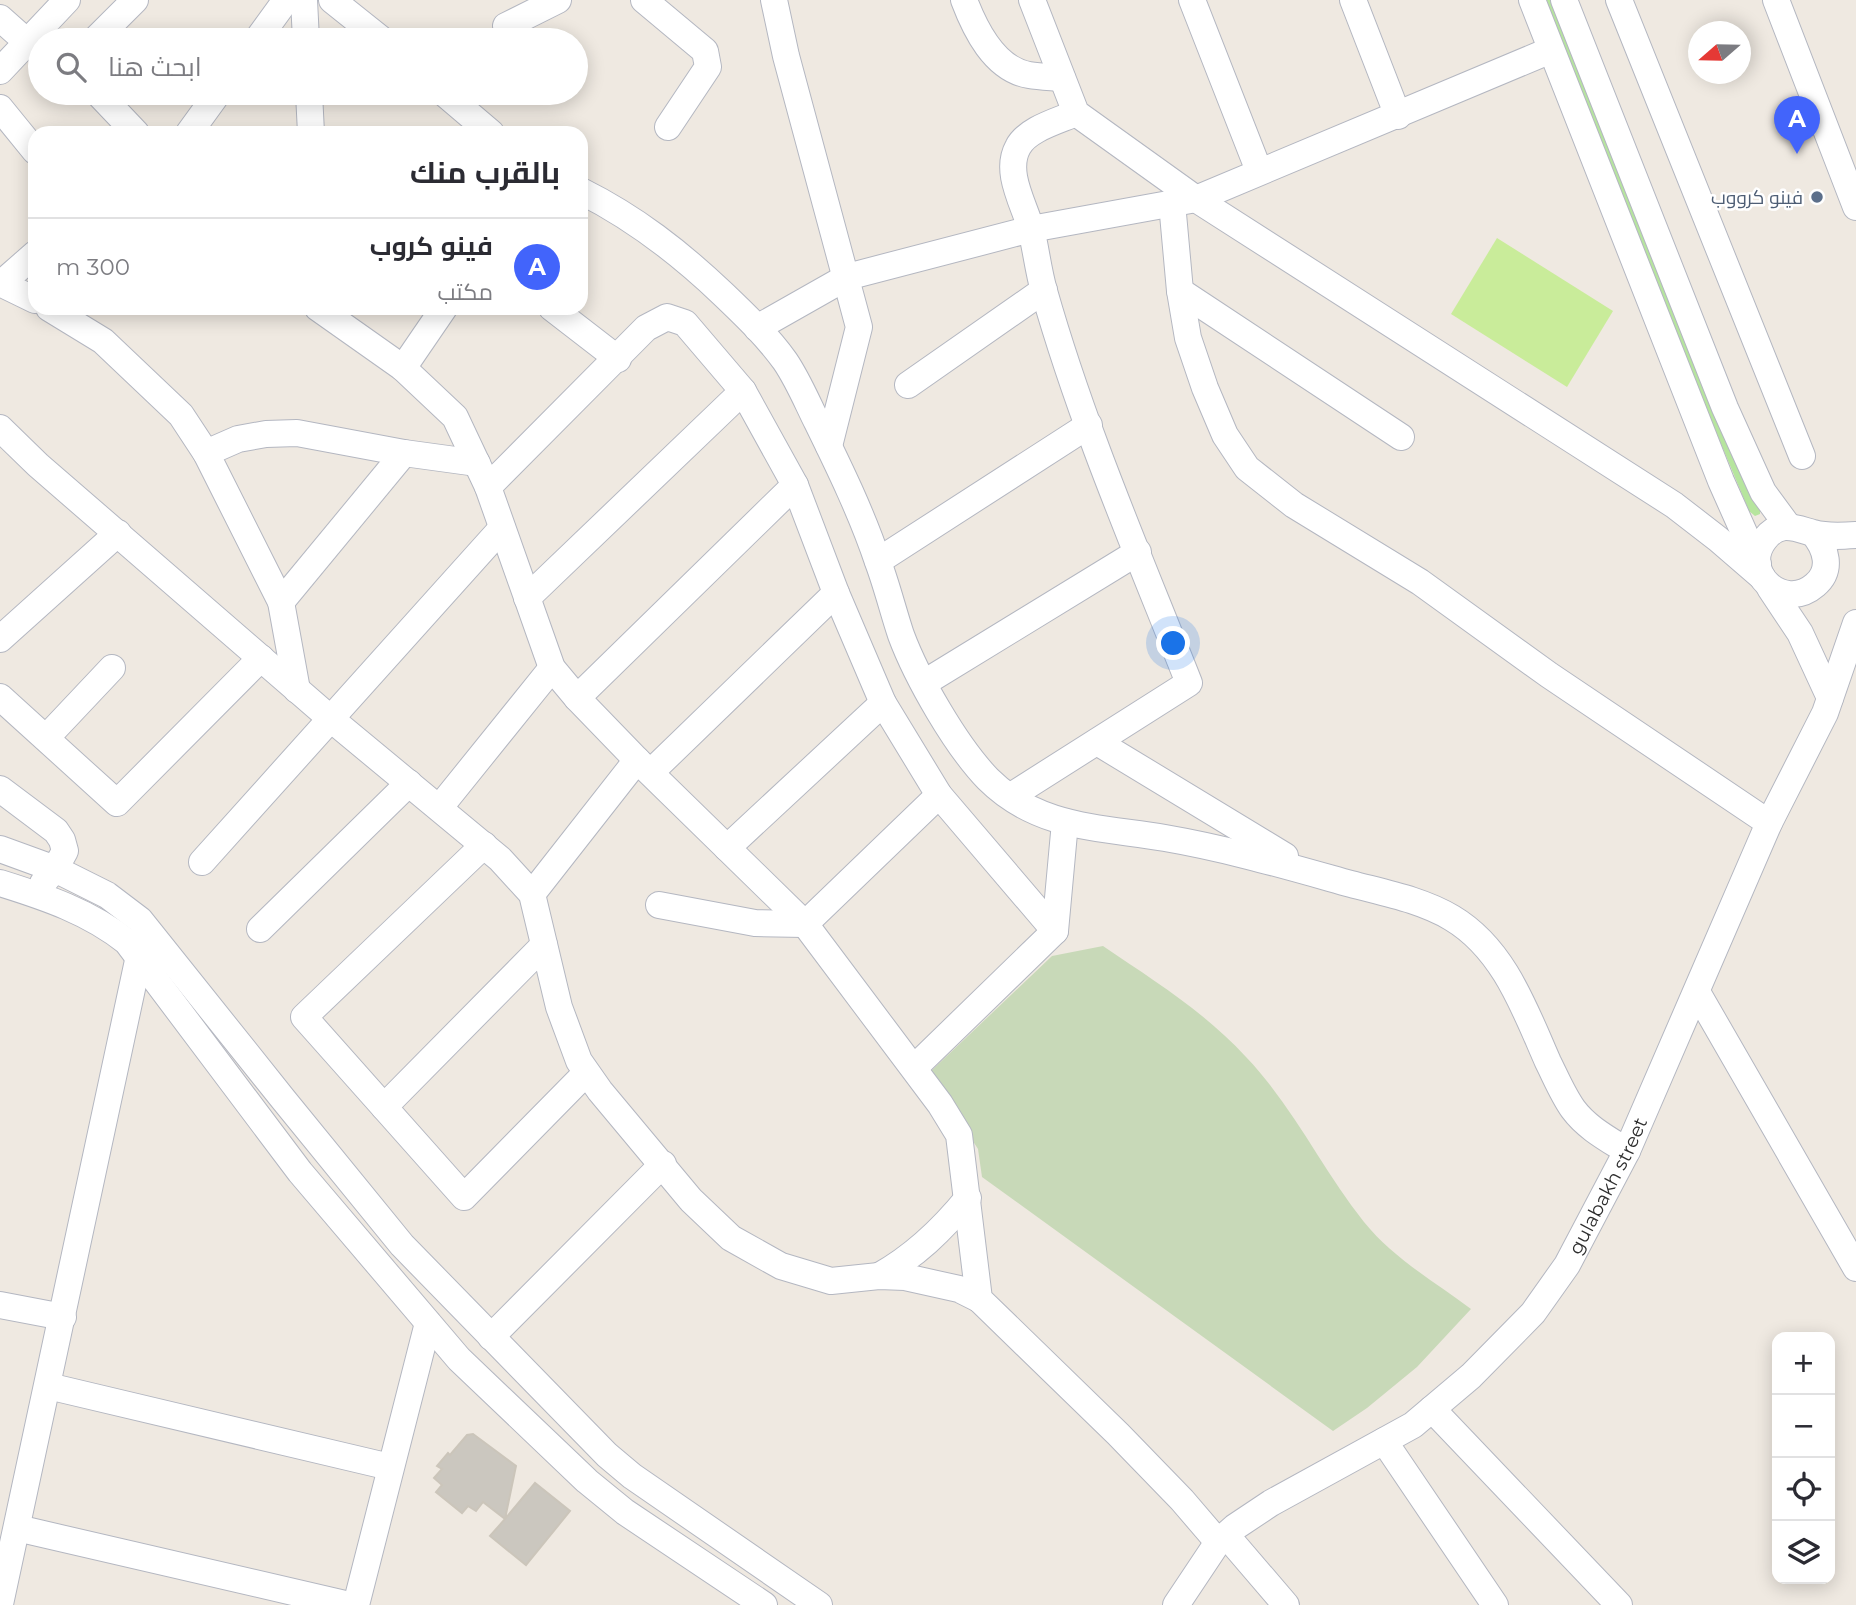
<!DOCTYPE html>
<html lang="ar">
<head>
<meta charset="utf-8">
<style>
  body { margin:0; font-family:Montserrat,Cairo,sans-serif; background:#f2f2f3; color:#2b2b33; direction:rtl }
  .controls { position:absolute; right:21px; bottom:21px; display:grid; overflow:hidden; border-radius:14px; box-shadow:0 4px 18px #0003 }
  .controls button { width:63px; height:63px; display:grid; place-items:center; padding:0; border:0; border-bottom:2px solid #e1e1e2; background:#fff; color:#2b2b33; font:35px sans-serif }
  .compass { position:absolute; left:1688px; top:21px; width:63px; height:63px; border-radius:50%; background:#fff; box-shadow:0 4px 18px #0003; rotate:250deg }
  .you { position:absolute; left:1174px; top:644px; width:24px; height:24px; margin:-18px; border:5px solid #fff; border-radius:50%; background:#1a73e8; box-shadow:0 0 0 10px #1a73e833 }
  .badge { display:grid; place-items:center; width:46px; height:46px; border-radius:50%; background:#4264fb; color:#fff; font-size:23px; font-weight:700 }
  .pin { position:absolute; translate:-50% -58px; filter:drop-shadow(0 2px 4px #0008) }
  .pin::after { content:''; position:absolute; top:37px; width:24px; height:21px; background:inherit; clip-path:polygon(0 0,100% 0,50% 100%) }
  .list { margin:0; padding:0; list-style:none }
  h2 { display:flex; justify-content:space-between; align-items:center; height:91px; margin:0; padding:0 28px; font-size:30px }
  h2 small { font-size:23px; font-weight:400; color:#7c7c81 }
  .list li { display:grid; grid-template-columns:46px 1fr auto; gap:21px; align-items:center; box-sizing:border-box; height:98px; padding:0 28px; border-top:2px solid #e1e1e2 }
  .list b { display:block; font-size:26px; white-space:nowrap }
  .list p { margin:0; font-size:23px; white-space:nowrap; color:#7c7c81 }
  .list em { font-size:23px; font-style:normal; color:#7c7c81 }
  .icon { flex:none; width:38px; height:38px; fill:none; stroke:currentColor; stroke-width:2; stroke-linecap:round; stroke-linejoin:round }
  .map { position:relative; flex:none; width:1856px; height:1605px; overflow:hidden; direction:ltr }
  .search { position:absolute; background:#fff; box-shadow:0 4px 18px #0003; left:28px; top:28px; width:560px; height:77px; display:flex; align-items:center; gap:18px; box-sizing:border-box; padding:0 24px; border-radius:38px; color:#7c7c81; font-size:26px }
  .panel { position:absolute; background:#fff; box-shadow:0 4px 18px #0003; left:28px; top:126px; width:560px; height:189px; border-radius:21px; direction:rtl }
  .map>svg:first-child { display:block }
  .green { fill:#b6e59e }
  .cemetery { fill:#c8d9b8 }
  .pitch { fill:#c9ec9a }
  .building { fill:#cbc7bf; stroke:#cbc5ba; stroke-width:2 }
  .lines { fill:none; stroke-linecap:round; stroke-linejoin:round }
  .minor-casing { stroke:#b4b7c1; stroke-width:28 }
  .minor { stroke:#fff; stroke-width:26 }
  .service-dot { fill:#5c6f8a; stroke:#fff; stroke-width:2.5 }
  .labels { text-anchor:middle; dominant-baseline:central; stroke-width:5; stroke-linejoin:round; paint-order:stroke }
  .service-label { font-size:19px; fill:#4e5e75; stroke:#fff; text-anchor:end }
  .street-label { font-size:19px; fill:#2e2e2e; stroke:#fff }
</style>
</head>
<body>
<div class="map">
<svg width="1856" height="1605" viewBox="0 0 1856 1605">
  <rect width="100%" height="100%" fill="#efe9e1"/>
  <!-- green -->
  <path class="green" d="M1544 0H1554L1760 507V514L1755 516 1749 511 1681 348Z"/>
  <!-- cemetery -->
  <path class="cemetery" d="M1103 946C1153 980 1205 1012 1246 1057 1293 1106 1322 1169 1364 1222 1393 1258 1435 1282 1471 1309L1417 1367 1367 1408 1333 1431 982 1177 978 1149 929 1073 1052 956Z"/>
  <!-- pitch -->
  <path class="pitch" d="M1497 238 1613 311 1567 387 1451 314Z"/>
  <!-- building -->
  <path class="building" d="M473 1434 516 1466 505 1519 535 1483 570 1511 526 1565 490 1536 505 1519 483 1502 476 1511 468 1506 462 1513 436 1492 442 1485 434 1478 442 1469 437 1466 448 1453 450 1455 467 1435Z"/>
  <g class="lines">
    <!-- minor casing -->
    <g class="minor-casing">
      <g id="minor">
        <path d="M304 0 306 40"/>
        <path d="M332 0 382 40"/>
        <path d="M644 0 705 51 708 67 668 127"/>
        <path d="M774 0 786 56 859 327 829 446"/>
        <path d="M964 0C975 29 994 69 1029 75 1040 77 1051 77 1062 78"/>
        <path d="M1032 0 1076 113 1196 199 1674 505 1718 539 1762 577"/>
        <path d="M1192 0 1259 171"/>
        <path d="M1353 0 1398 116"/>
        <path d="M1532 0 1721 481 1758 564"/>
        <path d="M1564 0 1725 408 1763 492 1788 526"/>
        <path d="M1619 0 1802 456"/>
        <path d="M1776 0 1856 207"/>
        <path d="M0 18 27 42"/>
        <path d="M506 26 558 0"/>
        <path d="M95 40 135 0"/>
        <path d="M257 40 286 0"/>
        <path d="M0 71 67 0"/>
        <path d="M98 93 136 133"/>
        <path d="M309 93 311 133"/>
        <path d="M444 93 491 133"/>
        <path d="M0 108 35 151"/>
        <path d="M189 133 218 93"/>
        <path d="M581 191C635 218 679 252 723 294 745 315 767 336 785 361 798 380 807 402 817 422 839 467 862 514 878 562 887 586 893 611 901 635 917 678 956 746 988 779 1038 829 1101 827 1165 838 1229 849 1290 867 1351 884 1385 893 1422 900 1452 918 1504 949 1525 1010 1548 1062 1556 1078 1563 1095 1573 1109 1587 1128 1608 1139 1627 1151"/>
        <path d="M1172 203 1180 291 1188 338 1205 388 1225 435 1247 468 1294 505 1420 582 1549 675 1769 823"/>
        <path d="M0 283 35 300"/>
        <path d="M2 283 35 254"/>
        <path d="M1180 291 1401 437"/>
        <path d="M49 308 103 341 181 415 206 453 281 602 297 690"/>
        <path d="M318 308 403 368 455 417 488 487 552 668 577 698 637 760 805 924 940 1104 959 1135 979 1299 1118 1434 1182 1500 1218 1542"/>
        <path d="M552 308 618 359"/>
        <path d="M757 328 847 277 1031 229 1196 199 1551 50"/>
        <path d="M403 368 444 308"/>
        <path d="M908 385 1044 290"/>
        <path d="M0 428 38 465 331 719 500 859 532 894 559 1007 579 1061 600 1091 691 1200 731 1238 781 1266 831 1281 879 1276 905 1277 959 1289 979 1299"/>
        <path d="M206 453 238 439 266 434 297 433 404 453 477 463"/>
        <path d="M488 487 646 328 667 317 685 323 743 391 795 485 836 593 883 703 939 795 1055 931"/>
        <path d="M1813 533C1826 548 1833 570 1815 585 1783 613 1739 571 1765 539 1780 520 1795 528 1813 533 1826 537 1842 536 1856 535"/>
        <path d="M878 561 1089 425"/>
        <path d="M1770 588 1800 633 1830 698"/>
        <path d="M527 598 743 391"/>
        <path d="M281 602 404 453"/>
        <path d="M0 639 118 533"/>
        <path d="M924 683 1138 552"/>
        <path d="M0 697 117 803 261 658"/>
        <path d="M577 698 795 485"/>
        <path d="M46 738 112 668"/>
        <path d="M1097 742 1285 856"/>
        <path d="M651 772 836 593"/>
        <path d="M0 789 56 831 62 840 65 851 55 869 43 883"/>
        <path d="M1011 796 1189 683C1138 554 1082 425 1044 291 1038 270 1036 249 1031 229 1024 204 1004 172 1018 147 1027 129 1058 121 1076 113"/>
        <path d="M440 807 552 668"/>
        <path d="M484 845 304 1017 464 1197 586 1073"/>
        <path d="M727 848 883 703"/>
        <path d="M0 849 55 869 107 895 140 920 283 1099 402 1245 607 1455 632 1476 819 1605"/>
        <path d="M202 862 502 528"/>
        <path d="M0 883C45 897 90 912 127 942L300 1172 459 1359 587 1481 625 1512 764 1605"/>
        <path d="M532 894 637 760"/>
        <path d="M659 905 755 923 805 924 939 795"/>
        <path d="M260 929 409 783"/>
        <path d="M1697 992 1856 1268"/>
        <path d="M914 1068 1055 931 1065 822"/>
        <path d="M384 1107 544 945"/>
        <path d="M879 1276C915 1256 942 1230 968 1198"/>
        <path d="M0 1305 63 1317"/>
        <path d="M491 1337 663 1164"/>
        <path d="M48 1386 390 1467"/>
        <path d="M1432 1409 1619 1605"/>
        <path d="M1384 1441 1495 1605"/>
        <path d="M17 1528 349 1605"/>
        <path d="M1226 1535 1286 1605"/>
        <path d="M0 1604 139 956"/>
        <path d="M356 1605 428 1323"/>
        <path id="s1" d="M1176 1605 1218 1542 1235 1527 1271 1503 1413 1425 1471 1376 1533 1313 1567 1265 1627 1151 1769 823 1825 713 1856 623"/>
      </g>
    </g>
    <!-- minor -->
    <use href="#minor" class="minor"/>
  </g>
  <!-- markers -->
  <circle class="service-dot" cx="1817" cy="197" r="7"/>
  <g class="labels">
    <!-- service labels -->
    <g class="service-label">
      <text x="1803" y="197">فینو کرووب</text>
    </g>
    <!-- street labels -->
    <g class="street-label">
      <text stroke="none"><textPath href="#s1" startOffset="616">gulabakh street</textPath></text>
    </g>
  </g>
</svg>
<div class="controls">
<button>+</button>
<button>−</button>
<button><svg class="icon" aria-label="locate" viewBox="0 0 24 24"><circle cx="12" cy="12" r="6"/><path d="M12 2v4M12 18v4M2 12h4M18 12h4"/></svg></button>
<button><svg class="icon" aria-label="layers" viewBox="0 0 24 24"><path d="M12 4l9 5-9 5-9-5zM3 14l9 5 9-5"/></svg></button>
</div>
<svg class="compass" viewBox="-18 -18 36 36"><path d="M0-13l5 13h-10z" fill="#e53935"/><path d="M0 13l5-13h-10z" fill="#7c7c81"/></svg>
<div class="you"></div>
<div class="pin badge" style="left:1797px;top:154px">A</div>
<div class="search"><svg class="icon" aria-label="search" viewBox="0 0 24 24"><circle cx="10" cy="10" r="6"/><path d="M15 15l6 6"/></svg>ابحث هنا</div>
<section class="panel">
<h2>بالقرب منك<small></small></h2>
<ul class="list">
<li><span class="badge">A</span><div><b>فينو كروب</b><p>مكتب</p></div><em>300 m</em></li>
</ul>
</section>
</div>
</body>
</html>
